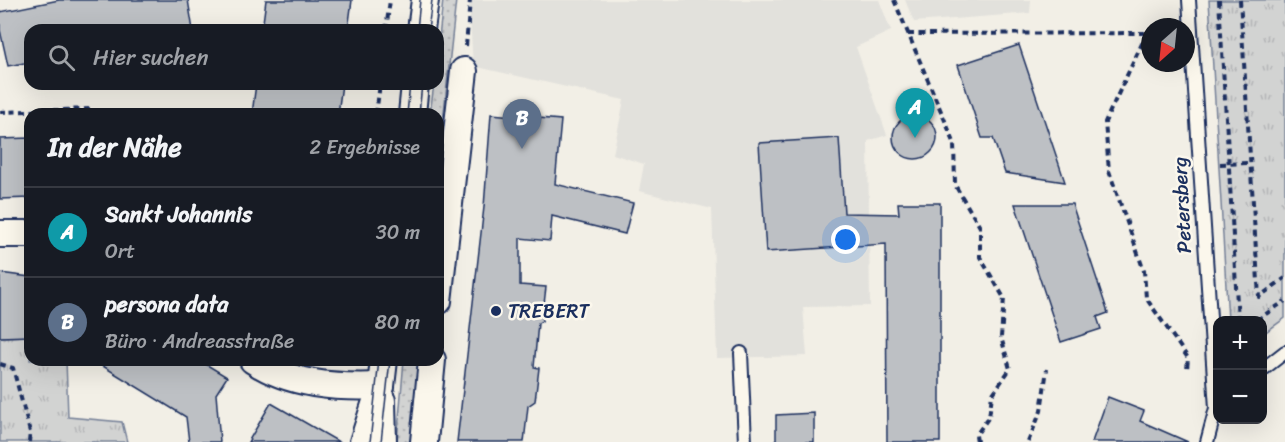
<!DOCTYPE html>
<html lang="de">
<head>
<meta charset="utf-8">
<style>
  body { margin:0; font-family:Sriracha,sans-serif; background:#242831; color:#f1f3f6 }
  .controls { position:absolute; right:18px; bottom:18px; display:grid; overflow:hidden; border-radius:12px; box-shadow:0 6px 24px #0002 }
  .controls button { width:54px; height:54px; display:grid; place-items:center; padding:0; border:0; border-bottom:2px solid #363941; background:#171b24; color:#f1f3f6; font:30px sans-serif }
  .compass { position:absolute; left:1141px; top:18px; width:54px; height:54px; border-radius:50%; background:#171b24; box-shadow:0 6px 24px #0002; rotate:207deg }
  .you { position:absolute; left:846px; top:240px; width:21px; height:21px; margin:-15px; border:4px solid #fff; border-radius:50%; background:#1a73e8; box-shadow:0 0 0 9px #1a73e833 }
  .badge { display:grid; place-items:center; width:39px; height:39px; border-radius:50%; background:#1a73e8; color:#fff; font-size:20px; font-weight:700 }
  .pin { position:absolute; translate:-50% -50px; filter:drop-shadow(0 2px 3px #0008) }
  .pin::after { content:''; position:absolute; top:32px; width:21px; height:18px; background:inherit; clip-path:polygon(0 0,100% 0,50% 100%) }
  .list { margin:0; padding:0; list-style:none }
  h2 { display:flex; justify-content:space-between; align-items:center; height:78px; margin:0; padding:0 24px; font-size:26px }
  h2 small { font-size:20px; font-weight:400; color:#9ea1a6 }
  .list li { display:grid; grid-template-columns:39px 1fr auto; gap:18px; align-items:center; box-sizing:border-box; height:90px; padding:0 24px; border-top:2px solid #363941 }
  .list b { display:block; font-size:22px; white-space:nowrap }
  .list p { margin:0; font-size:20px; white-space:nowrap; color:#9ea1a6 }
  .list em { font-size:20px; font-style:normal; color:#9ea1a6 }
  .icon { flex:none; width:33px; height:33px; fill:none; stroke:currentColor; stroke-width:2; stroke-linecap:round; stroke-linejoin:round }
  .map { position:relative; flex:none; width:1285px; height:442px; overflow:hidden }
  .search { position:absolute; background:#171b24; box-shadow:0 6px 24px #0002; left:24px; top:24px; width:420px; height:66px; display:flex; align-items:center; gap:15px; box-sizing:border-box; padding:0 21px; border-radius:18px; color:#9ea1a6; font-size:22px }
  .panel { position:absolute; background:#171b24; box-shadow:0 6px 24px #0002; left:24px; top:108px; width:420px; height:258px; border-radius:18px }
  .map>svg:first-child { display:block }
  .built { fill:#e2e1dc }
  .grass { fill:url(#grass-dots); stroke:#768198; stroke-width:1.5 }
  .park { fill:url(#park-tufts); stroke:#768198; stroke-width:1.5 }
  .building { fill:#bdc0c4; stroke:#1b2f5e; stroke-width:1.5 }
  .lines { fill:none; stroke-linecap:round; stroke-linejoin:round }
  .service-casing { stroke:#1b2f5e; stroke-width:16 }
  .minor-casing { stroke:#1b2f5e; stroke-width:30 }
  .path { stroke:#1b2f5e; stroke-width:4; stroke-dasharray:6 4.5; stroke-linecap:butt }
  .service { stroke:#fbf7ec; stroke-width:12 }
  .minor { stroke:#fbf7ec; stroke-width:26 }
  .tram { stroke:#1b2f5e; stroke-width:1.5 }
  .poi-dot { fill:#1b2f5e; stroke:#fbf7ec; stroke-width:2 }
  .labels { text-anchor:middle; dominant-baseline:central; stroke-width:5; stroke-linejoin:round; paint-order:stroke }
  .street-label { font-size:20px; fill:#1b2f5e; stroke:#fbf7ec }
  .poi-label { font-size:20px; fill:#1b2f5e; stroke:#fbf7ec; text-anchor:start }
</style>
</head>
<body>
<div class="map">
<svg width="1285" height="442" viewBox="0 0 1285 442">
  <defs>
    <pattern id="grass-dots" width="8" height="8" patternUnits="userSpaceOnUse" patternTransform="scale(1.5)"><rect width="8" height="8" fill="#d2d3d2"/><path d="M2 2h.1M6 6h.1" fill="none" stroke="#b4b5b7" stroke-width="1.8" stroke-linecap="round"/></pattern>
    <pattern id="park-tufts" width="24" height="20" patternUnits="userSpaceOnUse" patternTransform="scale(1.5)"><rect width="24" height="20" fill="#d2d3d2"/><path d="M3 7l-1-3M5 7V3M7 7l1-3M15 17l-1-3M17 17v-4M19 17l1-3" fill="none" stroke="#b4b5b7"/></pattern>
  </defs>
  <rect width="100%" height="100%" fill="#f2efe6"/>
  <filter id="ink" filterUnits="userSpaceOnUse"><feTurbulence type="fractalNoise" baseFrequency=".0167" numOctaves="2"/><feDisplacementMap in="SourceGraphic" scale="12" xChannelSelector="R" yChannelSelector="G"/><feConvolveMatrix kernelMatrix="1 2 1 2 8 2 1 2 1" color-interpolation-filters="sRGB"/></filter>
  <g filter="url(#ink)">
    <!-- built -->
    <g class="built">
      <path d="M469 0H879L891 31 856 47 887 135 868 141 870 306 803 307 807 356 717 358 712 209 639 191 644 164 613 154 624 100 473 66Z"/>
      <path d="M905 0H1031L1030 13 914 22Z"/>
    </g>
    <!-- grass -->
    <g class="grass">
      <path d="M443 0H456L438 168V114H430L434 84H438V48Z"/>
      <path d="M404 360H419L410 442H397Z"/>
    </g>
    <!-- park -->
    <g class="park">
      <path d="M1209 0H1285V318L1263 334 1262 320H1228Z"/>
      <path d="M30 336V360H66L68 417 122 422 127 442H0V337Z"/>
    </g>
    <!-- building -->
    <g class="building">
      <path d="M59 0H188L193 30H30V62L8 66 0 30V12Z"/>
      <path d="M266 0H352L348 30H262Z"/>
      <path d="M1019 45 1065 182 1005 173 993 138H982L958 65Z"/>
      <path d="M256 84H342L338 114H252Z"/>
      <path d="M491 114 561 120 555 184 633 203 625 234 552 216 550 241 520 238V285L546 287 542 321 538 323 534 367 539 368 535 401 528 406 524 442H457L484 207Z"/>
      <circle cx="915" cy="137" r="22"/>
      <path d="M30 138V198L0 199V139Z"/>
      <path d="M839 138 844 213 899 214 898 203H940V442H887L886 244 766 252 759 143Z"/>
      <path d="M1015 204H1072L1108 313 1097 317 1101 329 1061 342Z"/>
      <path d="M0 273 30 277V336L0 337Z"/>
      <path d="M93 360H199L227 377 216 394 220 442H189L186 417Z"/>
      <path d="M1108 397 1144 411 1140 421 1188 442H1092Z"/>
      <path d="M271 403 339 442H248Z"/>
      <path d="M814 413V442H776V415Z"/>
    </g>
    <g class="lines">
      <!-- service casing -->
      <g class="service-casing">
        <g id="service">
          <path d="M1189 0 1216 408 1207 442"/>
          <path d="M741 353 745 442"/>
          <path d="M1262 370 1285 352"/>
        </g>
      </g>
      <!-- minor casing -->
      <g class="minor-casing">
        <g id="minor">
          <path d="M421 30 425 0"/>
          <path d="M412 114 415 84"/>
          <path d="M0 234H30"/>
          <path d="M438 301 464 71"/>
          <path d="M253 360C290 385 337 388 381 386"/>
          <path d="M382 401 383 442"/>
          <path d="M363 442 381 386 384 360"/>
          <path d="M424 442 432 360"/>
        </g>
      </g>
      <!-- path -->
      <g class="path">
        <path d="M894 0 954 142 955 185 980 227V257L1004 298 1001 337 1010 369 992 395 989 417 976 435 977 442"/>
        <path d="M1219 0 1238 320"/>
        <path d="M1240 0 1259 297 1285 278"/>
        <path d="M386 30 390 0"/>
        <path d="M1147 33 1105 122 1109 171 1144 271 1146 298 1188 358 1187 370"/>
        <path d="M908 34 1150 33"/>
        <path d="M466 46 470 0"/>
        <path d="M0 112 91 109"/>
        <path d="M376 114 380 84"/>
        <path d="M1220 164 1249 163"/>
        <path d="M1257 320 1285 301"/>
        <path d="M0 364 13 368 30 432 29 442"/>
        <path d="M1028 442 1041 411 1047 369"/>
      </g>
      <!-- service -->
      <use href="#service" class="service"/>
      <!-- minor -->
      <use href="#minor" class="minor"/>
      <!-- tram -->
      <g class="tram">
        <path d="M417 30 420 0"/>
        <path d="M428 30 432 0"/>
        <path d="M407 114 410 84"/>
        <path d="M419 114 422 84"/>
        <path d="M370 442 379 360"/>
        <path d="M381 442 390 360"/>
      </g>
    </g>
  </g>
  <!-- markers -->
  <circle class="poi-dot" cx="496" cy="311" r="6"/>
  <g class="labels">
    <!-- street labels -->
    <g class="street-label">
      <text transform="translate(1182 205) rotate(-93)">Petersberg</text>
    </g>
    <!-- poi labels -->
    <g class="poi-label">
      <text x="508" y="311">TREBERT</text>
    </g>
  </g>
</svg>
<div class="controls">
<button>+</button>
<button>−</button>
</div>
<svg class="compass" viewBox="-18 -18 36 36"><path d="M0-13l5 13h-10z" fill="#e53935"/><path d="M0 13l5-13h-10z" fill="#9ea1a6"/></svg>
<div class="you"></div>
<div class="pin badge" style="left:915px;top:138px;background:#0f9aa8">A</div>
<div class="pin badge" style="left:522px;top:149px;background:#5c6f8a">B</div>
<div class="search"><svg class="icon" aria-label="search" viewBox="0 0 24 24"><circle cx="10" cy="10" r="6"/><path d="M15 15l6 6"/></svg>Hier suchen</div>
<section class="panel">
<h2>In der Nähe<small>2 Ergebnisse</small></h2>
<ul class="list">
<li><span class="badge" style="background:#0f9aa8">A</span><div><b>Sankt Johannis</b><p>Ort</p></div><em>30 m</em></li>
<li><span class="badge" style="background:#5c6f8a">B</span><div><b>persona data</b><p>Büro · Andreasstraße</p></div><em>80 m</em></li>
</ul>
</section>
</div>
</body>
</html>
